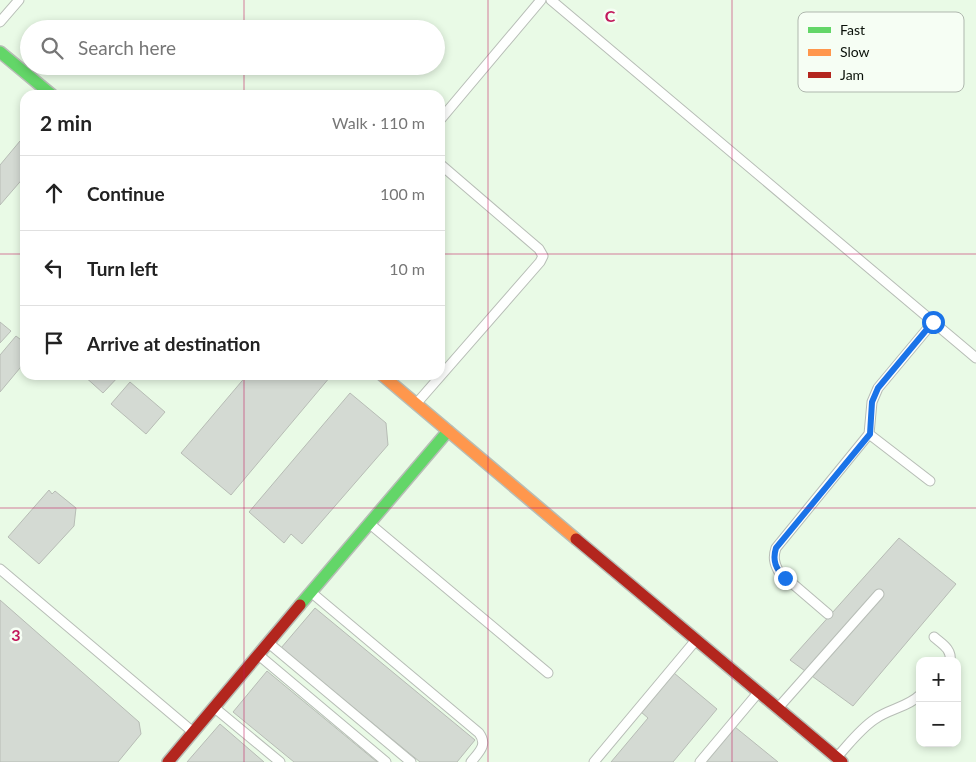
<!DOCTYPE html>
<html lang="en">
<head>
<meta charset="utf-8">
<style>
  body { margin:0; font-family:Lato,sans-serif; background:#f6f6f6; color:#222 }
  .controls { position:absolute; right:15px; bottom:15px; display:grid; overflow:hidden; border-radius:10px; box-shadow:0 2px 8px #0003 }
  .controls button { width:45px; height:45px; display:grid; place-items:center; padding:0; border:0; border-bottom:1px solid #e0e0e0; background:#fff; color:#222; font:25px sans-serif }
  .stop { position:absolute; width:15px; height:15px; margin:-11px; border:4px solid #1a73e8; border-radius:50%; background:#fff }
  .stop.end { background:#1a73e8; border-color:#fff; box-shadow:0 1px 5px #0008 }
  .list { margin:0; padding:0; list-style:none }
  h2 { display:flex; justify-content:space-between; align-items:center; height:65px; margin:0; padding:0 20px; font-size:21px }
  h2 small { font-size:16px; font-weight:400; color:#767676 }
  .list li { display:grid; grid-template-columns:32px 1fr auto; gap:15px; align-items:center; box-sizing:border-box; height:75px; padding:0 20px; border-top:1px solid #e0e0e0 }
  .list b { display:block; font-size:19px; white-space:nowrap }
  .list em { font-size:16px; font-style:normal; color:#767676 }
  .icon { flex:none; width:28px; height:28px; fill:none; stroke:currentColor; stroke-width:2; stroke-linecap:round; stroke-linejoin:round }
  .map { position:relative; flex:none; width:976px; height:762px; overflow:hidden }
  .search { position:absolute; background:#fff; box-shadow:0 2px 8px #0003; left:20px; top:20px; width:425px; height:55px; display:flex; align-items:center; gap:12px; box-sizing:border-box; padding:0 18px; border-radius:28px; color:#767676; font-size:19px }
  .panel { position:absolute; background:#fff; box-shadow:0 2px 8px #0003; left:20px; top:90px; width:425px; height:290px; border-radius:15px }
  .map>svg:first-child { display:block }
  .built { fill:#e9fae6; fill-rule:evenodd }
  .building { fill:#d4dad3; stroke:#b7bcb5 }
  .lines { fill:none; stroke-linecap:round; stroke-linejoin:round }
  .lane-casing { stroke:#b7bdb6; stroke-width:11 }
  .fast-casing { stroke:#b7bdb6; stroke-width:14 }
  .slow-casing { stroke:#b7bdb6; stroke-width:14 }
  .jam-casing { stroke:#b7bdb6; stroke-width:14 }
  .lane { stroke:#fefffe; stroke-width:9 }
  .fast { stroke:#63d668; stroke-width:11 }
  .slow { stroke:#ff974d; stroke-width:11 }
  .jam { stroke:#b3261e; stroke-width:11 }
  .route { stroke:#1a73e8; stroke-width:6 }
  .grid { fill:none; stroke:#c2185b; stroke-width:1; stroke-opacity:0.55 }
  .key { fill:#f6fef4; stroke:#afb7ae; stroke-width:1 }
  .key-label { font-size:14px; fill:#0a1109 }
  .grid-label { font-size:16px; text-anchor:middle; font-weight:bold; fill:#c2185b; stroke:#f6fef4; stroke-width:5; stroke-linejoin:round; paint-order:stroke }
</style>
</head>
<body>
<div class="map">
<svg width="976" height="762" viewBox="0 0 976 762">
  <rect width="100%" height="100%" fill="#f7fcf6"/>
  <!-- built -->
  <path class="built" d="M0 0H976V762H0ZM29 29H436V66H29ZM25 95H440V375H25ZM920 661H957V743H920Z"/>
  <!-- building -->
  <g class="building">
    <path d="M20 141 25 145V176L0 205V165Z"/>
    <path d="M0 322 11 331 0 343Z"/>
    <path d="M16 336 25 343V362L0 392V355Z"/>
    <path d="M83 375H120L103 393Z"/>
    <path d="M247 375H328L330 377 231 495 181 453Z"/>
    <path d="M130 382 165 412 146 434 111 404Z"/>
    <path d="M350 393 386 423 388 445 302 544 291 534 284 543 249 512Z"/>
    <path d="M49 490 52 494 55 491 76 508 74 526 39 564 8 537Z"/>
    <path d="M899 538 956 584 853 706 790 660Z"/>
    <path d="M0 600 139 722 141 734 118 762H0Z"/>
    <path d="M315 608 475 740 457 762H420L281 648Z"/>
    <path d="M267 671 377 762H294L233 712Z"/>
    <path d="M674 673 717 709 673 762H611L648 718 641 712Z"/>
    <path d="M220 724 264 762H187Z"/>
    <path d="M735 727 778 762H706Z"/>
  </g>
  <g class="lines">
    <!-- lane casing -->
    <g class="lane-casing">
      <g id="lane">
        <path d="M551 0 976 358"/>
        <path d="M0 22 19 0"/>
        <path d="M440 120 541 0"/>
        <path d="M416 404 540 262 543 256 539 249 440 164"/>
        <path d="M869 434 930 481"/>
        <path d="M370 524 548 673"/>
        <path d="M0 569 193 732"/>
        <path d="M312 593 479 733C488 745 479 752 471 762"/>
        <path d="M828 614 779 572C774 563 773 557 776 548L869 434 872 402 878 388 933 322"/>
        <path d="M934 637C942 644 952 649 950 661"/>
        <path d="M271 645 411 762"/>
        <path d="M261 657 386 762"/>
        <path d="M778 708 879 594"/>
        <path d="M216 709 280 762"/>
        <path d="M837 757C849 744 860 729 875 719 889 709 908 707 920 695"/>
        <path d="M594 762 696 640"/>
        <path d="M700 762 757 694"/>
      </g>
    </g>
    <!-- fast casing -->
    <g class="fast-casing">
      <g id="fast">
        <path d="M0 52 52 95"/>
        <path d="M300 605 448 431"/>
      </g>
    </g>
    <!-- slow casing -->
    <g class="slow-casing">
      <path id="slow" d="M382 375 576 539"/>
    </g>
    <!-- jam casing -->
    <g class="jam-casing">
      <g id="jam">
        <path d="M576 539 842 762"/>
        <path d="M168 762 300 605"/>
      </g>
    </g>
    <!-- lane -->
    <use href="#lane" class="lane"/>
    <!-- fast -->
    <use href="#fast" class="fast"/>
    <!-- slow -->
    <use href="#slow" class="slow"/>
    <!-- jam -->
    <use href="#jam" class="jam"/>
  </g>
  <g class="lines">
    <!-- route -->
    <path class="route" d="M785 578C776 569 772 561 776 548L870 434 872 402 878 388 933 322"/>
  </g>
  <!-- grid -->
  <path class="grid" d="M244 0V29M488 0V762M732 0V762M244 66V95M0 254H25M440 254H976M244 375V762M0 508H976"/>
  <!-- legend -->
  <rect x="798" y="12" width="166" height="80" rx="8" class="key"/>
  <rect x="808" y="27" width="23" height="6" fill="#63d668"/>
  <rect x="808" y="49" width="23" height="7" fill="#ff974d"/>
  <rect x="808" y="72" width="23" height="6" fill="#b3261e"/>
  <g class="key-label">
    <text x="840" y="35">Fast</text>
    <text x="840" y="57">Slow</text>
    <text x="840" y="80">Jam</text>
  </g>
  <g class="grid-label">
    <text x="610" y="22">C</text>
    <text x="16" y="641">3</text>
  </g>
</svg>
<div class="controls">
<button>+</button>
<button>−</button>
</div>
<div class="stop" style="left:933px;top:322px"></div>
<div class="stop end" style="left:785px;top:578px"></div>
<div class="search"><svg class="icon" aria-label="search" viewBox="0 0 24 24"><circle cx="10" cy="10" r="6"/><path d="M15 15l6 6"/></svg>Search here</div>
<section class="panel">
<h2>2 min<small>Walk · 110 m</small></h2>
<ul class="list">
<li><svg class="icon" aria-label="ahead" viewBox="0 0 24 24"><path d="M12 20V5M6 11l6-6 6 6"/></svg><div><b>Continue</b></div><em>100 m</em></li>
<li><svg class="icon" aria-label="left" viewBox="0 0 24 24"><path d="M17 20v-9H6M10 6l-5 5 5 5"/></svg><div><b>Turn left</b></div><em>10 m</em></li>
<li><svg class="icon" aria-label="arrive" viewBox="0 0 24 24"><path d="M6 21V4h12l-3 4 3 4H6"/></svg><div><b>Arrive at destination</b></div></li>
</ul>
</section>
</div>
</body>
</html>
